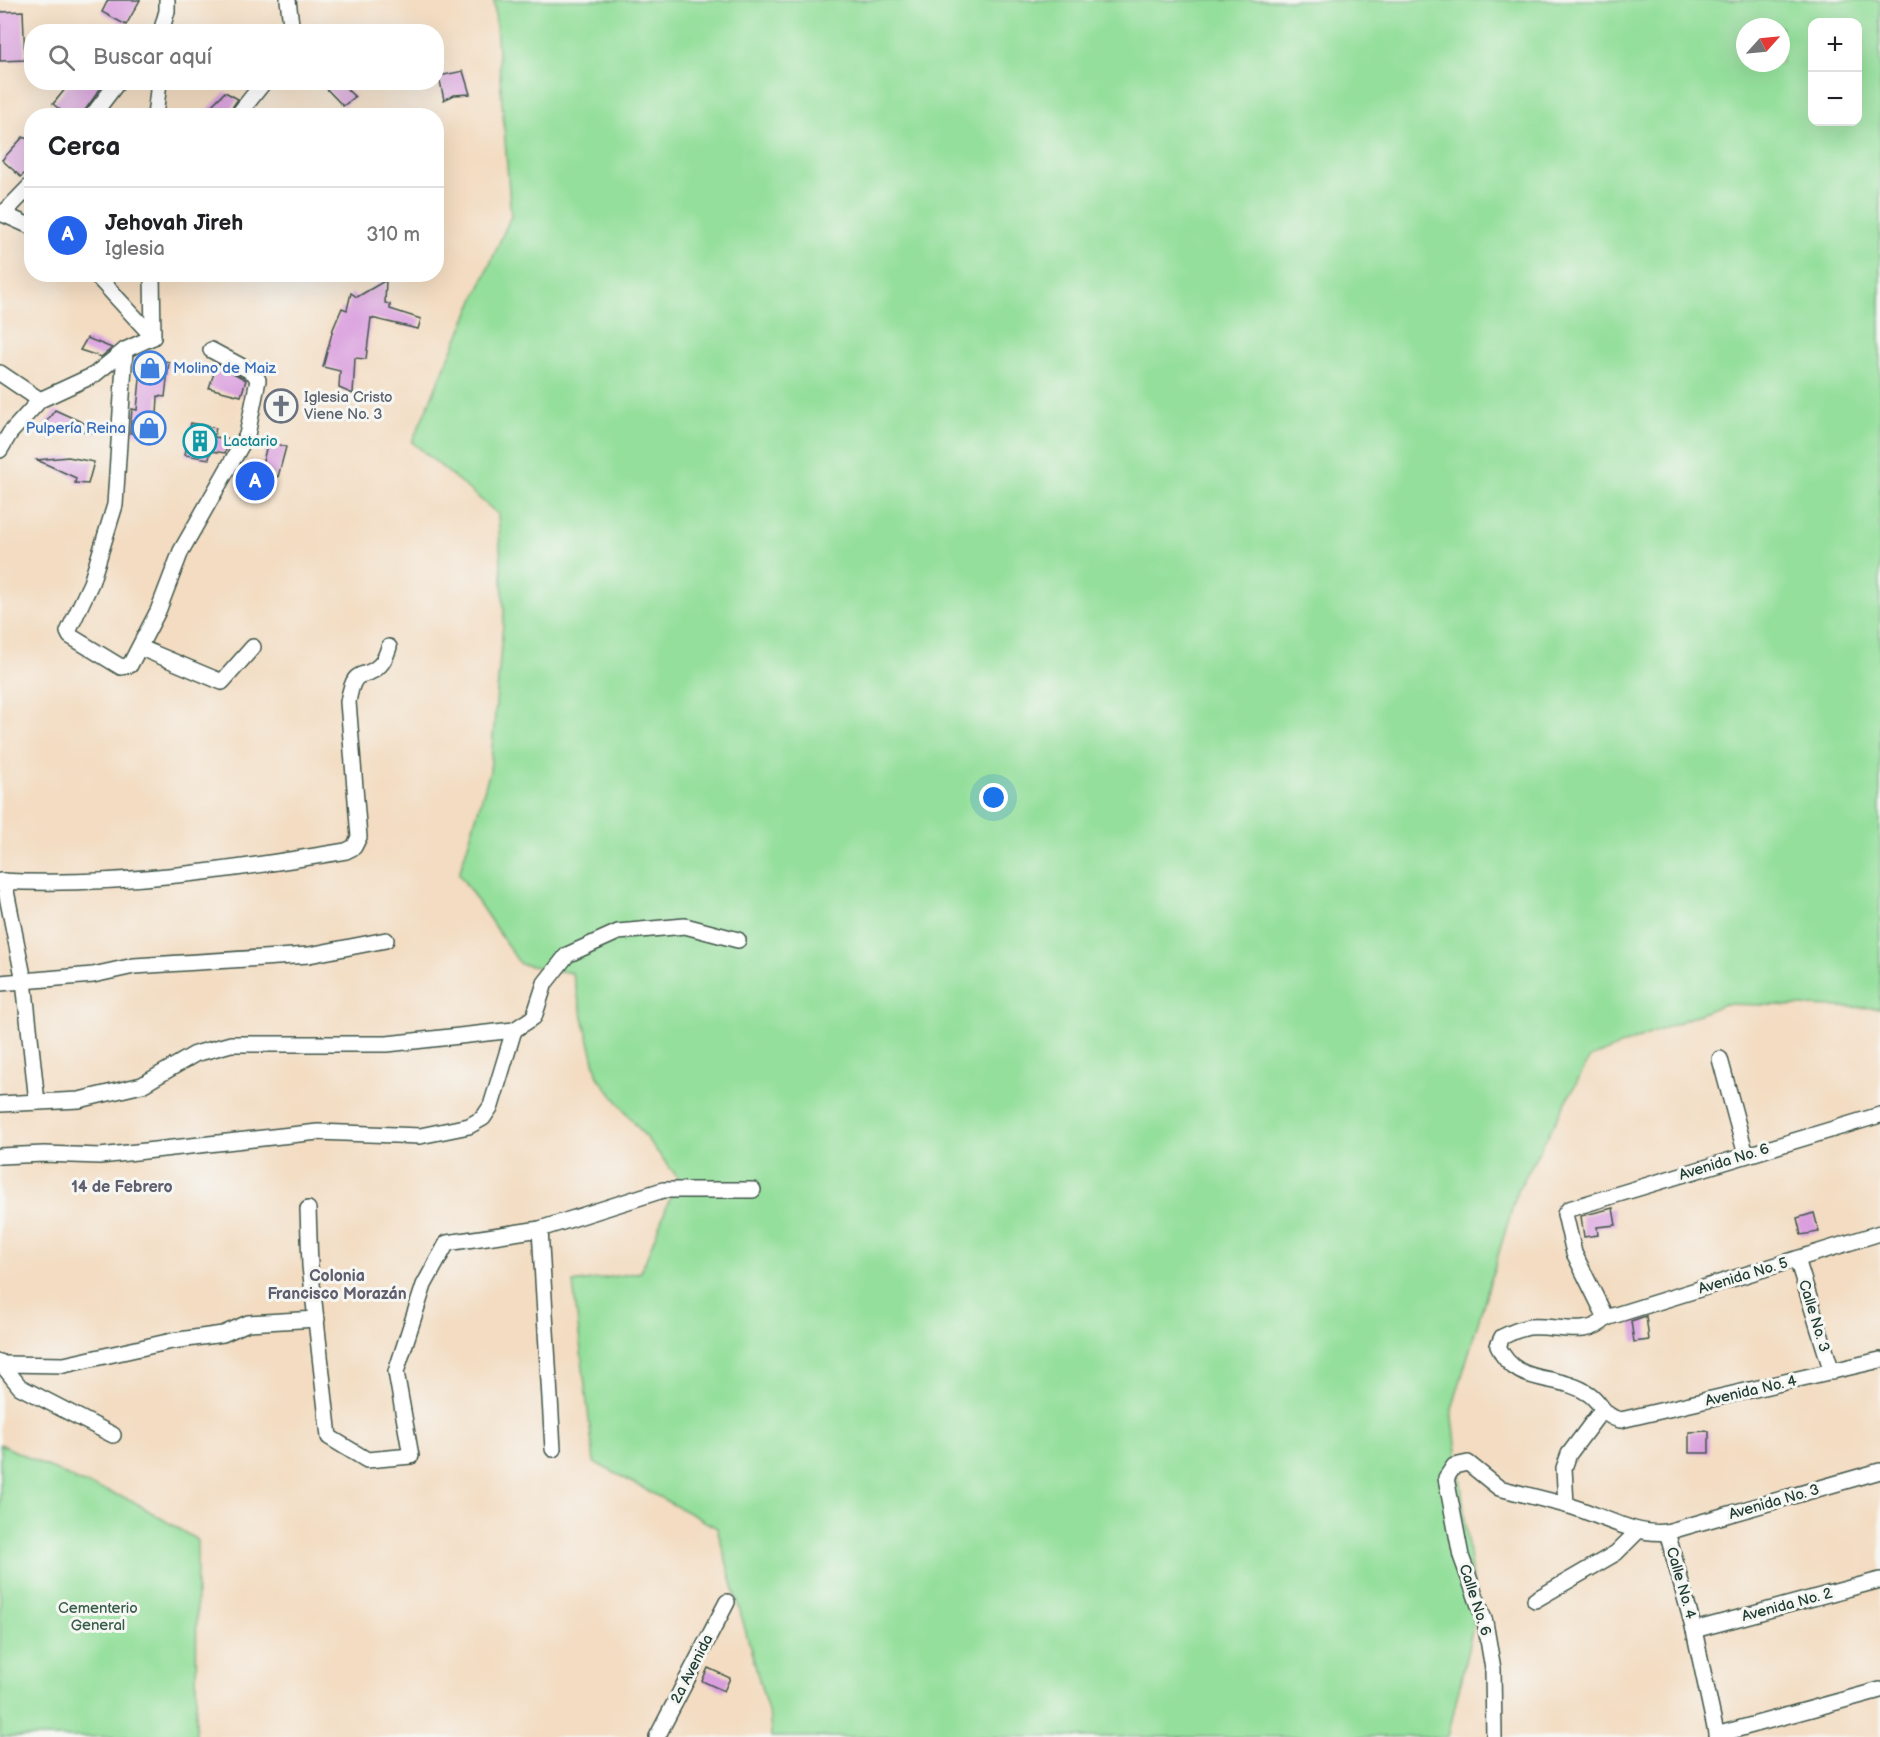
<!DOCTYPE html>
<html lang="es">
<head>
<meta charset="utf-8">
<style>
  body { margin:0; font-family:"Balsamiq Sans",sans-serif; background:#f2f2f2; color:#202124 }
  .controls { position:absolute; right:18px; top:18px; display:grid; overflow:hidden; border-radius:12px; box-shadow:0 6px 24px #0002 }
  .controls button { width:54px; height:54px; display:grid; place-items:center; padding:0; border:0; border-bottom:2px solid #e0e0e0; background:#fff; color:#202124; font:30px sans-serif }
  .compass { position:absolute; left:1736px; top:18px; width:54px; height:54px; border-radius:50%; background:#fff; box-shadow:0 6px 24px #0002; rotate:63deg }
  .you { position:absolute; left:994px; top:798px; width:21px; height:21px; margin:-15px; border:4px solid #fff; border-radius:50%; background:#1a73e8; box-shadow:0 0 0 9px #1a73e833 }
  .badge { display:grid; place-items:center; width:39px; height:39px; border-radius:50%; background:#2563eb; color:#fff; font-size:20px; font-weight:700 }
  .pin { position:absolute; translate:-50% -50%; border:3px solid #fff; box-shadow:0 2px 6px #0006 }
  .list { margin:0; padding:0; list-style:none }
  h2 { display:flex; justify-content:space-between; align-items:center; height:78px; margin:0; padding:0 24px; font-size:26px }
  h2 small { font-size:20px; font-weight:400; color:#757577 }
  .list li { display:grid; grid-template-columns:39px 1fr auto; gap:18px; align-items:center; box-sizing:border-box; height:96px; padding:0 24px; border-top:2px solid #e0e0e0 }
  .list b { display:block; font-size:22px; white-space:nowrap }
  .list p { margin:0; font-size:20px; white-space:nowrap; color:#757577 }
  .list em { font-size:20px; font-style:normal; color:#757577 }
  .icon { flex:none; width:33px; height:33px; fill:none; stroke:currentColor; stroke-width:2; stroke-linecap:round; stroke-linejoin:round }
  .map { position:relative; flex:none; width:1880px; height:1737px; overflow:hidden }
  .search { position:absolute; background:#fff; box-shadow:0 6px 24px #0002; left:24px; top:24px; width:420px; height:66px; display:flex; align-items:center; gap:15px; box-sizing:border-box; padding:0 21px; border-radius:24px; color:#757577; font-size:22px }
  .panel { position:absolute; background:#fff; box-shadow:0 6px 24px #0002; left:24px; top:108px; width:420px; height:174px; border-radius:24px }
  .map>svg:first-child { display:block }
  .green { fill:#94df9b; stroke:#5a8e68; stroke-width:1.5; fill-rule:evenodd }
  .building { fill:#da9fde }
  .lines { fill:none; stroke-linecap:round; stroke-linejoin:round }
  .street-casing { stroke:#3f5549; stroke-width:18 }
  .street { stroke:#fff; stroke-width:15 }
  .labels { text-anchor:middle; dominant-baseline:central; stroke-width:6; stroke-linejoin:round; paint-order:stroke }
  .shop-label { font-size:15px; fill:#366cbe; stroke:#f6f6f2; text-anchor:start }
  .worship-label { font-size:15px; fill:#5b616d; stroke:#f6f6f2; text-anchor:start }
  .culture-label { font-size:15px; fill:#0d838f; stroke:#f6f6f2; text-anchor:start }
  .street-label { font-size:15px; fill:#1f3d34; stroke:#f6f6f2 }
  .park-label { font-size:15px; fill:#365d49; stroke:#f6f6f2 }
  .neighbourhood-label { font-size:16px; font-weight:bold; fill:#605f70; stroke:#f6f6f2 }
</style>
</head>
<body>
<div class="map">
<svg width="1880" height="1737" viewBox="0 0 1880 1737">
  <rect width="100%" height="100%" fill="#f6f6f2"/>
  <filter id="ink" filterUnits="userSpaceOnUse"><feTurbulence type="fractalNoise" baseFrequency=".0167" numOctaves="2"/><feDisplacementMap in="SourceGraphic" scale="12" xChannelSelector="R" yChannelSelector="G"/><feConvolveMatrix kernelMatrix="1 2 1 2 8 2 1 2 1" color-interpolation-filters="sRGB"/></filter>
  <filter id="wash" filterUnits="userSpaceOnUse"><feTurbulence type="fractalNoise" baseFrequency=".008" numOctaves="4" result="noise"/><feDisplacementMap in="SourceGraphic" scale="24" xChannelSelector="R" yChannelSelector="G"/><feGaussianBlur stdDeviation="1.35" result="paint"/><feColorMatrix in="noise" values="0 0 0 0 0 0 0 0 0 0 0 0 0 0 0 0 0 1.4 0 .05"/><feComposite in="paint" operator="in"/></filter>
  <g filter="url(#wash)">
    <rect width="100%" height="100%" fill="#f3dcc1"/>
    <!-- green -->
    <g class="green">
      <path d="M494 0H1880V1008L1724 1004 1590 1058 1517 1192 1452 1409 1476 1613 1448 1737H771L770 1719 717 1528 594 1462 573 1283 641 1272 678 1178 598 1077 572 973 520 964 459 874 490 771 504 613 498 514 412 442 511 216ZM1812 22H1858V122H1812ZM1745 27H1781V63H1745Z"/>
      <path d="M0 1444 78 1481 131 1500 197 1540 196 1737H0Z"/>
    </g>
    <g id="blocks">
      <!-- building -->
      <g class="building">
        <path d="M108 0H140L126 25 102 12Z"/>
        <path d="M23 11 25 60 0 61V12Z"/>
        <path d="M463 71 470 94 454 95 444 100 439 76Z"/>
        <path d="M71 82H105L81 116H68L53 104Z"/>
        <path d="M320 82H339L355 97 343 106Z"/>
        <path d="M225 92 238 99 227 115 201 116Z"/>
        <path d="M23 137 32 141V166L21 177 2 160Z"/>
        <path d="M386 280 385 303 390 304V309L421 319 418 329 371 318 366 359 355 358 353 394 339 388 340 371 323 367 333 329 342 308 347 310 351 293 357 297Z"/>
        <path d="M87 338 112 348 101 357 80 350Z"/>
        <path d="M142 358 169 362 165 397 158 396 156 435 130 433 132 409 137 410Z"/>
        <path d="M217 364 246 380 241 396 209 388Z"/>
        <path d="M55 410 97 429 96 433 63 428 61 432 44 425Z"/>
        <path d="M191 423 216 428 214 437 230 439 225 453 211 451 209 459 185 455Z"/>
        <path d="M268 441 286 447 278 477 261 469Z"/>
        <path d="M68 457 94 462 88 484 75 483 76 478 37 460Z"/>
        <path d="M1613 1208 1616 1225 1597 1227 1598 1235 1584 1237 1581 1216Z"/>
        <path d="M1814 1213 1819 1232 1801 1235 1797 1218Z"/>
        <path d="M1646 1316 1649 1340 1634 1342 1631 1321Z"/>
        <path d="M1709 1431V1453H1689V1432Z"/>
        <path d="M708 1668 730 1678 724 1691 702 1681Z"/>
      </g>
    </g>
  </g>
  <g filter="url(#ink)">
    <use href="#blocks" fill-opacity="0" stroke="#3f5549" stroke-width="1.5"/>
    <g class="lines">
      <!-- street casing -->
      <g class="street-casing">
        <g id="street">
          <path d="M288 0 292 32"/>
          <path d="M161 32 167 11V0"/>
          <path d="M92 116 118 82"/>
          <path d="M155 116 159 82"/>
          <path d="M237 116 264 82"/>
          <path d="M0 212 3 214 32 184"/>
          <path d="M3 214 32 227"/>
          <path d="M95 274 153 337"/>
          <path d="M152 274 153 337"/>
          <path d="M125 350 115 505 91 583 68 632 70 636 121 667 130 665 158 611 181 551 247 435 258 380 254 373 211 350"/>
          <path d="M0 373 40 400"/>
          <path d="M0 450 10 433 40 400 94 375 125 350 153 337"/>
          <path d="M141 648 222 682 253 647"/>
          <path d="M0 881C115 887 233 870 346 851L354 847 359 837 348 702C355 662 363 683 380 665 385 660 387 653 389 647"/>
          <path d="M4 881 24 981 37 1102"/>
          <path d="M0 983 93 975 134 966 309 955 386 940"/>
          <path d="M1720 1059 1746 1155"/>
          <path d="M0 1104 79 1100 142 1085 195 1054 231 1044H387L514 1030 534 1017 545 983 567 955 618 932 685 926 738 940"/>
          <path d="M1880 1115 1569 1209 1565 1214 1574 1253 1606 1318C1588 1339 1553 1324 1529 1327 1519 1329 1510 1333 1502 1337L1498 1346C1516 1388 1557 1372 1589 1394 1602 1403 1603 1417 1621 1420L1880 1360"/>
          <path d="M0 1156 44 1154 100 1156 318 1132 420 1136 469 1126 483 1118 491 1106 514 1030"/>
          <path d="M308 1209 310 1266 329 1437 367 1460 411 1456 396 1372 424 1285 447 1243 540 1229 663 1190H753"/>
          <path d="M540 1229 553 1449"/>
          <path d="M1797 1259 1832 1372"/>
          <path d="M1606 1318 1880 1233"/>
          <path d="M0 1362 20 1387 113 1435"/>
          <path d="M4 1364 64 1365 172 1341 223 1334 248 1323 317 1319"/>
          <path d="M1602 1410 1569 1454 1564 1468 1566 1505C1600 1514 1633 1536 1667 1532L1694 1630 1717 1737"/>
          <path d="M1667 1532 1880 1471"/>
          <path d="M1535 1600 1616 1553 1637 1532"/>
          <path d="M1694 1630 1880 1580"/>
          <path d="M1716 1735 1880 1690"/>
          <path d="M657 1737 727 1602"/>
          <path d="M1494 1737 1493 1669 1485 1622 1461 1556 1446 1478 1454 1466 1468 1463 1499 1488 1566 1505"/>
        </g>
      </g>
      <!-- street -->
      <use href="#street" class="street"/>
    </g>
  </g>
  <!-- icons -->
  <defs>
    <g id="shop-ring" transform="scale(1.725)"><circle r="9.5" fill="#f6f6f2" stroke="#3f7fe0" stroke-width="1.5"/><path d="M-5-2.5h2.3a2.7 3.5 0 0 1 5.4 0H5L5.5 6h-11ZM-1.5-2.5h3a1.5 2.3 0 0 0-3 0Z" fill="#3f7fe0"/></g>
    <g id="church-ring" transform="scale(1.725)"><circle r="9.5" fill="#f6f6f2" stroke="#6b7280" stroke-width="1.5"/><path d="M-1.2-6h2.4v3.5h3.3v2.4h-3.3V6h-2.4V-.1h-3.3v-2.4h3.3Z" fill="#6b7280"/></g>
    <g id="building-ring" transform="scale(1.725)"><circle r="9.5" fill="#f6f6f2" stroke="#0f9aa8" stroke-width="1.5"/><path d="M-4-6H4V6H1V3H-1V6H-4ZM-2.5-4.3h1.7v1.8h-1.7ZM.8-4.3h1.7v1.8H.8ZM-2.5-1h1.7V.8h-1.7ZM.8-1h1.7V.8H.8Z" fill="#0f9aa8"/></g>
  </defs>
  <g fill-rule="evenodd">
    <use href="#shop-ring" x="150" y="368"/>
    <use href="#church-ring" x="281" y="406"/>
    <use href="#shop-ring" x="149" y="428"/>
    <use href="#building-ring" x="200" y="441"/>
  </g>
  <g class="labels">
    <!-- shop labels -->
    <g class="shop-label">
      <text x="173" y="368">Molino de Maiz</text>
      <text x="126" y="428" text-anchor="end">Pulpería Reina</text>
    </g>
    <!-- worship labels -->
    <g class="worship-label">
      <text x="304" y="397">Iglesia Cristo<tspan x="304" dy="17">Viene No. 3</tspan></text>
    </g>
    <!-- culture labels -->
    <g class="culture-label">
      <text x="223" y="441">Lactario</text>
    </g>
    <!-- street labels -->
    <g class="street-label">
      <text transform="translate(1724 1162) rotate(-17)">Avenida No. 6</text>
      <text transform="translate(1743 1276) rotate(-17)">Avenida No. 5</text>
      <text transform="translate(1814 1316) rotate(73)">Calle No. 3</text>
      <text transform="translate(1751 1391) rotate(-13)">Avenida No. 4</text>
      <text transform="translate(1774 1502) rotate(-16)">Avenida No. 3</text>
      <text transform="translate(1681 1583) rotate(74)">Calle No. 4</text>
      <text transform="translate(1475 1600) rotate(72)">Calle No. 6</text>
      <text transform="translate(1787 1605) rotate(-15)">Avenida No. 2</text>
      <text transform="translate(692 1669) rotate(-63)">2a Avenida</text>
    </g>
    <!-- park labels -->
    <g class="park-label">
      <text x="98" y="1608">Cementerio<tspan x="98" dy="17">General</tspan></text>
    </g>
    <!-- neighbourhood labels -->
    <g class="neighbourhood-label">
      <text x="122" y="1187">14 de Febrero</text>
      <text x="337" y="1276">Colonia<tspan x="337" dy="18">Francisco Morazán</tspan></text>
    </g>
  </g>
</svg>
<div class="controls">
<button>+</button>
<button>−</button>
</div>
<svg class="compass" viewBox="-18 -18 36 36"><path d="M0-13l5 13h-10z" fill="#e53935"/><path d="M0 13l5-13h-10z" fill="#757577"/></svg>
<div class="you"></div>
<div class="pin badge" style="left:255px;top:481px">A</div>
<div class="search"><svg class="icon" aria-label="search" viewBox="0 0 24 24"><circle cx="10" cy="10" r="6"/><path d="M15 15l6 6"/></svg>Buscar aquí</div>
<section class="panel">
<h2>Cerca<small></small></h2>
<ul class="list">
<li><span class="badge">A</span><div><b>Jehovah Jireh</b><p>Iglesia</p></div><em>310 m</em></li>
</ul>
</section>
</div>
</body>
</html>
